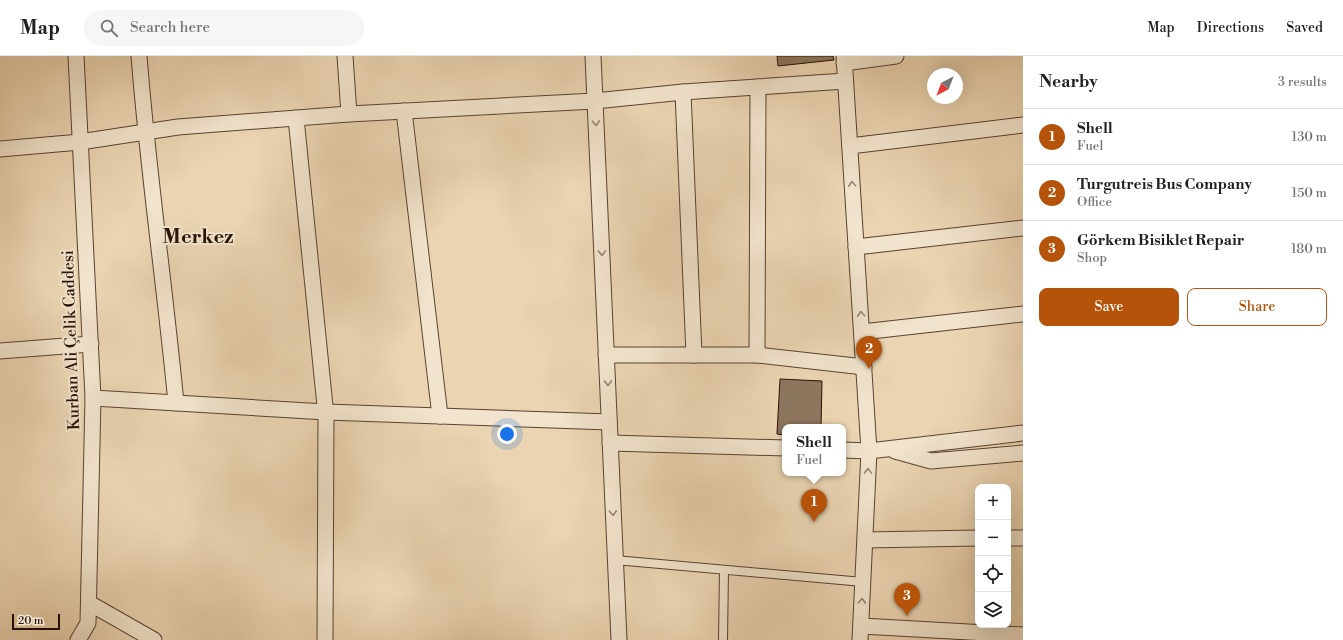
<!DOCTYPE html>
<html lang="en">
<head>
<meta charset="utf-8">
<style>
  body { margin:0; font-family:"Libre Bodoni",serif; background:#f6f6f6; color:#202124 }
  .controls { position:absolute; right:12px; bottom:12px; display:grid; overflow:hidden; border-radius:8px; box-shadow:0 4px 16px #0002 }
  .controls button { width:36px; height:36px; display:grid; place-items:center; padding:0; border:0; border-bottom:1px solid #e0e0e0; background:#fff; color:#202124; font:20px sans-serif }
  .compass { position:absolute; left:927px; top:12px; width:36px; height:36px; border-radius:50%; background:#fff; box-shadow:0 4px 16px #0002; rotate:222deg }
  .scale { position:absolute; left:12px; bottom:10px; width:48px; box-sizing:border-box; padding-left:4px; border:2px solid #291106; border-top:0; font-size:11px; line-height:14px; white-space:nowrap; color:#291106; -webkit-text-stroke:3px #f1e3cc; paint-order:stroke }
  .you { position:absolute; left:507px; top:378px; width:14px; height:14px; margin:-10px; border:3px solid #fff; border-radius:50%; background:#1a73e8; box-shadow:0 0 0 6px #1a73e833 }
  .badge { display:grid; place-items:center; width:26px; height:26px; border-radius:50%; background:#b45309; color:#fff; font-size:13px; font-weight:700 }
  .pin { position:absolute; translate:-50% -33px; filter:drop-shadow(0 1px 2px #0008) }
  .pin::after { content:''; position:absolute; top:21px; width:14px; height:12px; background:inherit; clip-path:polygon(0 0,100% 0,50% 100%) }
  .popup { position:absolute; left:782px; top:368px; width:64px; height:52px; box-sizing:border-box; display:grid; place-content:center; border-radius:8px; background:#fff; filter:drop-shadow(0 1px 3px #0005); font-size:13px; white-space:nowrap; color:#757577 }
  .popup b { font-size:15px; color:#202124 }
  .popup::after { content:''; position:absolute; left:50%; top:100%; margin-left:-8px; border:8px solid transparent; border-top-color:#fff }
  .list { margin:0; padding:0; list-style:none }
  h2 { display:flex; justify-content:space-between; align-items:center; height:52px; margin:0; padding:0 16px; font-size:17px }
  h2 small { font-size:13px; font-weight:400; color:#757577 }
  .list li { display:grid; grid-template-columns:26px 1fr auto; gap:12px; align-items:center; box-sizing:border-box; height:56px; padding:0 16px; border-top:1px solid #e0e0e0 }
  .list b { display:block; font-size:15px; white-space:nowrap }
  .list p { margin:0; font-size:13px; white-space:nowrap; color:#757577 }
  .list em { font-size:13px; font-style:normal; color:#757577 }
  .actions { display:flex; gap:8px; padding:12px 16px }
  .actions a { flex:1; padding:9px 0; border:1px solid #b45309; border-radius:8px; text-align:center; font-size:14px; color:#b45309 }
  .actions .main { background:#b45309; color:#fff }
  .icon { flex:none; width:22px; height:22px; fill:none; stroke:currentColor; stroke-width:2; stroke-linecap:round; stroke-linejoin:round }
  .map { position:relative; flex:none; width:1023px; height:584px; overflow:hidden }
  header { display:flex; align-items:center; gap:24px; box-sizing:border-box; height:56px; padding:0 20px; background:#fff; border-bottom:1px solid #e0e0e0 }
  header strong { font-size:19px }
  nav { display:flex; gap:22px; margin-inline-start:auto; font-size:14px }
  .search { width:280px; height:36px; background:#f6f6f6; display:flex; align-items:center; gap:10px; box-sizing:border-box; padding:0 14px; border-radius:22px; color:#757577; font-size:15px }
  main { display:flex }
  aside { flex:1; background:#fff }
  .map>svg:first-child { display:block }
  .building { fill:#8d765f; stroke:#291106 }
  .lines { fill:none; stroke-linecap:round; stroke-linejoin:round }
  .service-casing { stroke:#594231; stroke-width:10 }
  .minor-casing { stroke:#594231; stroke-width:17 }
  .service { stroke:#f1e3cc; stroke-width:8 }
  .minor { stroke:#f1e3cc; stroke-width:15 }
  .oneway { stroke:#978473 }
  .labels { text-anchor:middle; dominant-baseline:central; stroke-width:4; stroke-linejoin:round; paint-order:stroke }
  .street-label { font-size:16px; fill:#291106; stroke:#f1e3cc }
  .district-label { font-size:20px; font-weight:bold; fill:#291106; stroke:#f1e3cc }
</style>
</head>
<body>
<header>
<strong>Map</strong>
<div class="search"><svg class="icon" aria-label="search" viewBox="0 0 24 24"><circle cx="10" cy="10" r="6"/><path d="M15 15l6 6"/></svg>Search here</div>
<nav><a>Map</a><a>Directions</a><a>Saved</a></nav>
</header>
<main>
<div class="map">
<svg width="1023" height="584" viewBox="0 0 1023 584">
  <rect width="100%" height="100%" fill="#ead4b1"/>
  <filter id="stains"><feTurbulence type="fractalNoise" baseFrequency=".005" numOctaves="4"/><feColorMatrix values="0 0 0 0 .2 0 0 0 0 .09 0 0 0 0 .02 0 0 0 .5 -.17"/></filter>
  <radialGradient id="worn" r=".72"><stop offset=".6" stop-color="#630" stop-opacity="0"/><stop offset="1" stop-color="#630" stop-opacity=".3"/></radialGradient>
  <!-- building -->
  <g class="building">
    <path d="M777 0H833L834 4 778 10Z"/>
    <path d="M780 323 822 325 821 371H785V379L777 378Z"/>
  </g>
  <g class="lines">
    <!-- service casing -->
    <g class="service-casing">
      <g id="service">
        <path d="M615 504 863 526"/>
        <path d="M723 584 724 514"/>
      </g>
    </g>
    <!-- minor casing -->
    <g class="minor-casing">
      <g id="minor">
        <path d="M76 0 93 342 88 567 78 584"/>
        <path d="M139 0C148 116 165 231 176 347"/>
        <path d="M345 0 349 58"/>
        <path d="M593 0 619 584"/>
        <path d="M844 0 869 395 860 584"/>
        <path d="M844 7 896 0"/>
        <path d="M683 36 694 299"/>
        <path d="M404 55 440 360"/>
        <path d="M296 62 326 360 325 584"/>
        <path d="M850 90 1023 69"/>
        <path d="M0 93 80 86 178 71 349 58 595 45 683 36 845 25"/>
        <path d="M856 191 1023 172"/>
        <path d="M862 276 1023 258"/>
        <path d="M0 295 91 288"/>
        <path d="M606 299H757L864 311"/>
        <path d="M757 299 758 31"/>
        <path d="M93 342 326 356 609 366"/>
        <path d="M610 387 785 392"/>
        <path d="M843 394 869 395 1023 377"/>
        <path d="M895 395 931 405 1023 397"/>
        <path d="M1008 482H1023"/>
        <path d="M866 484 978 482"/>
        <path d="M89 547 154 584"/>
        <path d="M861 570 1023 579"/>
      </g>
    </g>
    <!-- service -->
    <use href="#service" class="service"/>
    <!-- minor -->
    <use href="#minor" class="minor"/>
  </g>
  <!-- one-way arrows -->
  <defs><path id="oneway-chevron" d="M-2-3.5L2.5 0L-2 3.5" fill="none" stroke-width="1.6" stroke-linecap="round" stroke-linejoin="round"/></defs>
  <g class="oneway">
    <use href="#oneway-chevron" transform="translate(596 67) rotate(87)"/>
    <use href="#oneway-chevron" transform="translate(852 128) rotate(-94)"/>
    <use href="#oneway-chevron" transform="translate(602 197) rotate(88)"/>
    <use href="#oneway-chevron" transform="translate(861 258) rotate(-94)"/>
    <use href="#oneway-chevron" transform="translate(608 327) rotate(88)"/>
    <use href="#oneway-chevron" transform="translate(868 415) rotate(-88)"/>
    <use href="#oneway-chevron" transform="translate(613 457) rotate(87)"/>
    <use href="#oneway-chevron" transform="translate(862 545) rotate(-87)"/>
  </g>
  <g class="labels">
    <!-- street labels -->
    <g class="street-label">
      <text transform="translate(71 284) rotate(-92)">Kurban Ali Çelik Caddesi</text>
    </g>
    <!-- district labels -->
    <g class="district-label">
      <text x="198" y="181">Merkez</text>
    </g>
  </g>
  <rect width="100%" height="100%" filter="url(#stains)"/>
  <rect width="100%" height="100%" fill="url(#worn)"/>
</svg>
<div class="controls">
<button>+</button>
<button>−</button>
<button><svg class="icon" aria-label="locate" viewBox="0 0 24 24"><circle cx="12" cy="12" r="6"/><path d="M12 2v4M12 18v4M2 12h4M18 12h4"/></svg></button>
<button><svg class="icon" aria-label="layers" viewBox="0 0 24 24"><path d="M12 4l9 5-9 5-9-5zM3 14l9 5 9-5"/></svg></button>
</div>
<svg class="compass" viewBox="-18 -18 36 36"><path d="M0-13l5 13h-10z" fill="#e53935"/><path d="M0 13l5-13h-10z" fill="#757577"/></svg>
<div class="scale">20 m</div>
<div class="you"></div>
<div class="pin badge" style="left:814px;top:466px">1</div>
<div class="popup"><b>Shell</b>Fuel</div>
<div class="pin badge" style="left:869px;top:313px">2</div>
<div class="pin badge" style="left:907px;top:560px">3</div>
</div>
<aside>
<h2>Nearby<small>3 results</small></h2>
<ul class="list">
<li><span class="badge">1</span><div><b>Shell</b><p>Fuel</p></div><em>130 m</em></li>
<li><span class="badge">2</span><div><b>Turgutreis Bus Company</b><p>Office</p></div><em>150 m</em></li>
<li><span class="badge">3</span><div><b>Görkem Bisiklet Repair</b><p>Shop</p></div><em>180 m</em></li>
</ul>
<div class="actions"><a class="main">Save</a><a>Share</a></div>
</aside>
</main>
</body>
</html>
